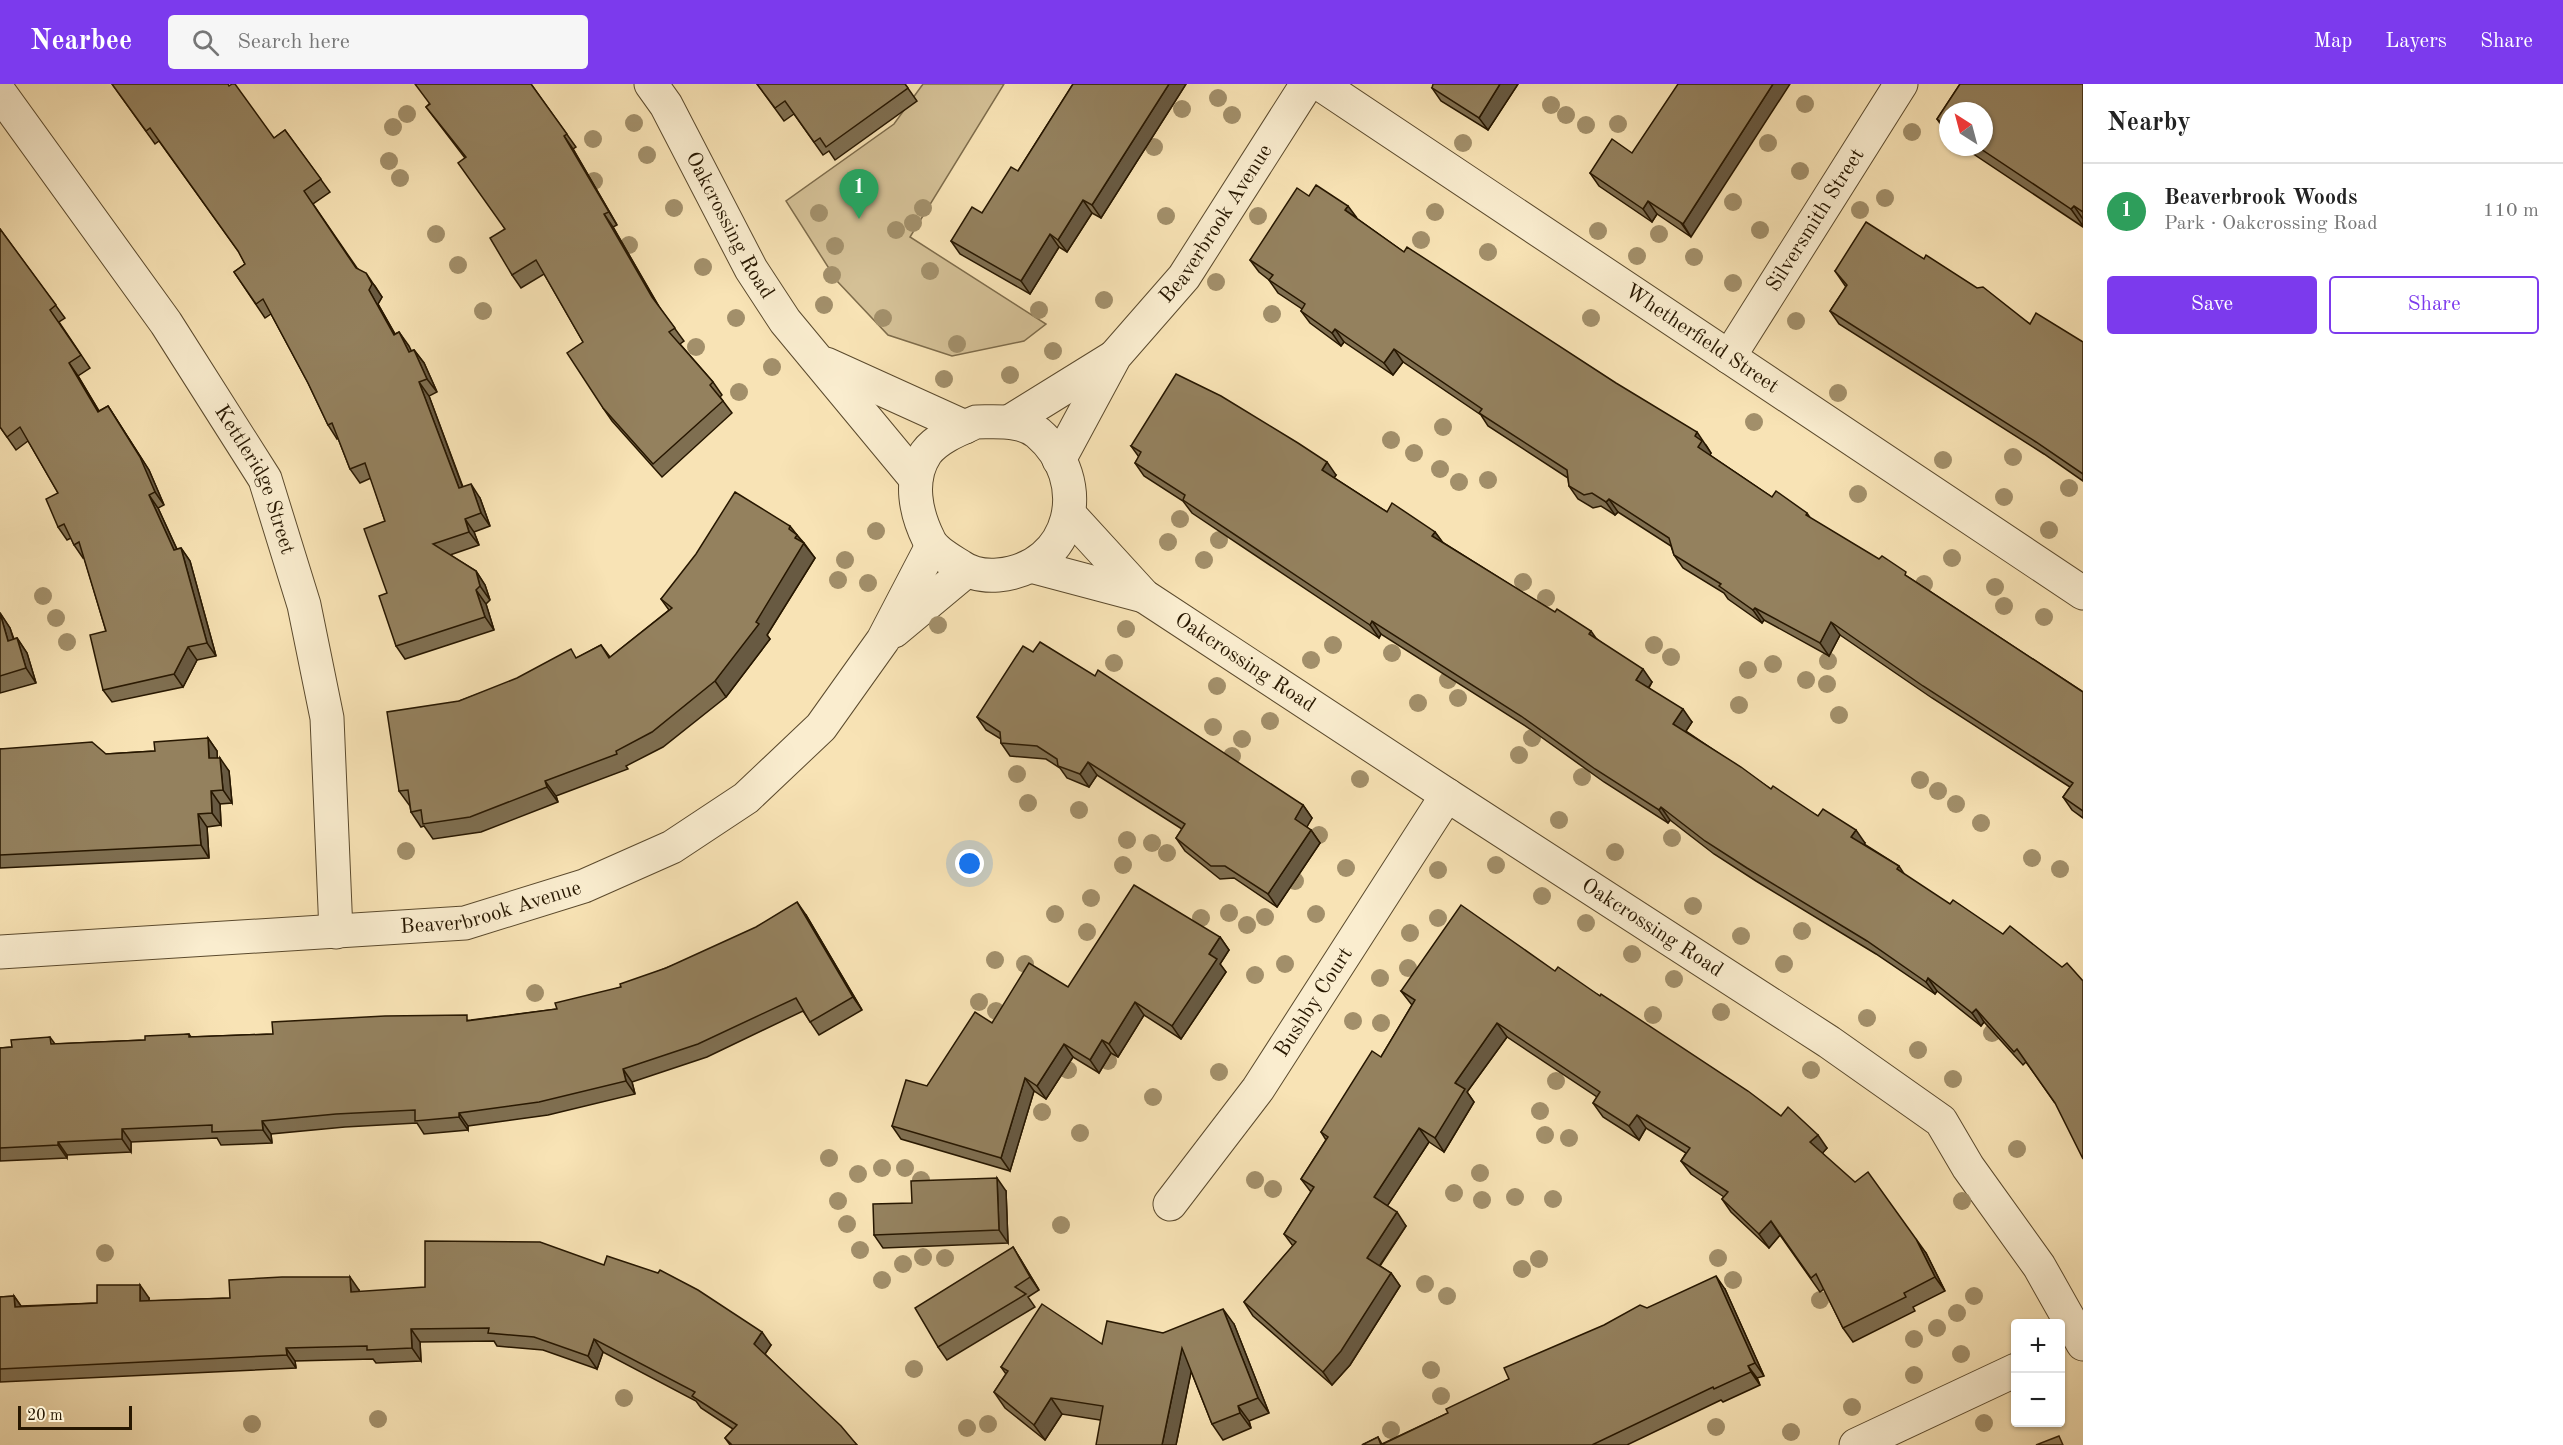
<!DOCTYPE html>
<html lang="en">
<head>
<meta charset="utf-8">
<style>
  body { margin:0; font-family:"Old Standard TT",serif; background:#f6f6f6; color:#222 }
  .controls { position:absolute; right:18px; bottom:18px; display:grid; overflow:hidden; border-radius:6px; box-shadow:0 2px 4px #0004 }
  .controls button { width:54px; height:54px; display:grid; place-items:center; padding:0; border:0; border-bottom:2px solid #e0e0e0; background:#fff; color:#222; font:30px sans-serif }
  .compass { position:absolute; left:1939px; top:18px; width:54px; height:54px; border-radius:50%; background:#fff; box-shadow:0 2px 4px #0004; rotate:324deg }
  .scale { position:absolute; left:18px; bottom:15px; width:114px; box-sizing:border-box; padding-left:6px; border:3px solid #271700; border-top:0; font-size:16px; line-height:21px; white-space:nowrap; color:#271700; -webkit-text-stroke:4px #faedcf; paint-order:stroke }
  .you { position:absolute; left:970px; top:780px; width:21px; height:21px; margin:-15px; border:4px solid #fff; border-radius:50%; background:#1a73e8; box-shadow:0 0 0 9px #1a73e833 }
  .badge { display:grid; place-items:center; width:39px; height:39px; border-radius:50%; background:#7c3aed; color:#fff; font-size:20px; font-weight:700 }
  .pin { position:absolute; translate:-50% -50px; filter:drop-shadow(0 2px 3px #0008) }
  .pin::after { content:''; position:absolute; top:32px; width:21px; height:18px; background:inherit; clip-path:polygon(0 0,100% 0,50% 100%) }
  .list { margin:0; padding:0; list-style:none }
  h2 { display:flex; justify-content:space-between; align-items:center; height:78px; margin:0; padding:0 24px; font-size:26px }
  h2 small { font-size:20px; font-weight:400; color:#767676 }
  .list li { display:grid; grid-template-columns:39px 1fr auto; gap:18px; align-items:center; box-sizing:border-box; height:96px; padding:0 24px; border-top:2px solid #e0e0e0 }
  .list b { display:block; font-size:22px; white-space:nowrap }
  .list p { margin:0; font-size:20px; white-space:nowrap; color:#767676 }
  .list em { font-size:20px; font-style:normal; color:#767676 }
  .actions { display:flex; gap:12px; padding:18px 24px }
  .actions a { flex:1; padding:14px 0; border:2px solid #7c3aed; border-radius:6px; text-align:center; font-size:21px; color:#7c3aed }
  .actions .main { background:#7c3aed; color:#fff }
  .icon { flex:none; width:33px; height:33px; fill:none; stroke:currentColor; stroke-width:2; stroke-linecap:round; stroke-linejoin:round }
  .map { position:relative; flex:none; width:2083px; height:1361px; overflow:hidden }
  header { display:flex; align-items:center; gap:36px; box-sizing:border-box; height:84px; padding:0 30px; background:#7c3aed; color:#fff }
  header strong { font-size:28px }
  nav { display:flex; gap:33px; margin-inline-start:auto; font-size:21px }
  .search { width:420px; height:54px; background:#f6f6f6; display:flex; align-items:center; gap:15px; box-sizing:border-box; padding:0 21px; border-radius:6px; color:#767676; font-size:22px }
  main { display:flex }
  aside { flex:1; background:#fff }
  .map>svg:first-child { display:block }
  .green { fill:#d4c096; stroke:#7e6c4b; stroke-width:1.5 }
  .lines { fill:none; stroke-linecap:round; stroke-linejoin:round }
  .minor-casing { stroke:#5b4a2d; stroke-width:35 }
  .minor { stroke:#faedcf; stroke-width:33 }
  .tree { fill:#a28f6a }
  .wall { fill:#7f6f51; stroke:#271700; stroke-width:1.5 }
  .shaded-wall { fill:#685a42; stroke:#271700; stroke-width:1.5 }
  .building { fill:#94815e; stroke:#271700; stroke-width:1.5 }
  .labels { text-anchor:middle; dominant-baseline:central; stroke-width:4.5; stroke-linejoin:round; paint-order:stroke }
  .street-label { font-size:21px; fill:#271700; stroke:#faedcf }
</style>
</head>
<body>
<header>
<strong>Nearbee</strong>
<div class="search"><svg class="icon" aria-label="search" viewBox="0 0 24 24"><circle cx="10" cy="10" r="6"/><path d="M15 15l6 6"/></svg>Search here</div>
<nav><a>Map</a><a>Layers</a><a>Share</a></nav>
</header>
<main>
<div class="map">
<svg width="2083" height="1361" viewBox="0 0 2083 1361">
  <rect width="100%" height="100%" fill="#f8e3b5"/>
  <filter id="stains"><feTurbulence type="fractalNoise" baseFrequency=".00333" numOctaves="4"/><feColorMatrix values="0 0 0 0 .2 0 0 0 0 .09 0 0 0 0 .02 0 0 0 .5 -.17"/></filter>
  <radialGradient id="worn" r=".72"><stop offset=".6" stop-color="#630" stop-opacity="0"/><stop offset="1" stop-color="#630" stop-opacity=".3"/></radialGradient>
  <!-- green -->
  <path class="green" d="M923 0H1004L910 153 1046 240 1024 257 952 272 888 251 837 197 786 117 894 40Z"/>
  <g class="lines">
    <!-- minor casing -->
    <g class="minor-casing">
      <g id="minor">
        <path id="s1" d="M651 0 666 21 751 185 785 237 916 395"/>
        <path id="s2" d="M1320 0 2083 509"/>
        <path id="s3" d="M0 9 166 239 265 395 304 521 327 634 336 848"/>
        <path id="s4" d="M1729 273 1901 0"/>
        <path d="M826 280 965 343"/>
        <path d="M976 338C996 338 1021 335 1038 349 1093 396 1074 484 998 491 985 492 971 490 960 482 949 475 934 467 929 456 916 430 908 396 926 369 937 354 960 345 976 338Z"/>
        <path d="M1009 338 1114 273"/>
        <path id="s5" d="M1059 376 1115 272 1184 193 1307 0"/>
        <path id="s6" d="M1069 430 1144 512 1447 711 1829 958 1941 1037 1968 1083 2039 1182 2083 1260"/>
        <path d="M1031 482 1144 512"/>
        <path d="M894 547 966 487"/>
        <path id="s7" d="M0 868 465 839 584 802 672 763 746 714 821 643 883 556 932 462"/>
        <path id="s8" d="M1170 1120 1258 1005 1447 711"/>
        <path d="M1856 1361 2016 1286"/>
      </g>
    </g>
    <!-- minor -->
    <use href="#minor" class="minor"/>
  </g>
  <!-- trees -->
  <g class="tree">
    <circle cx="1218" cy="14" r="9"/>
    <circle cx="1805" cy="20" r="9"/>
    <circle cx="1551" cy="21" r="9"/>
    <circle cx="1182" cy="25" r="9"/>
    <circle cx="407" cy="30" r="9"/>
    <circle cx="1232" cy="31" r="9"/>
    <circle cx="1566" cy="31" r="9"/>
    <circle cx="634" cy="39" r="9"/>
    <circle cx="1618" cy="40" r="9"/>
    <circle cx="1586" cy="41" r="9"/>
    <circle cx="393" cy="43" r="9"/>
    <circle cx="1912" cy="48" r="9"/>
    <circle cx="593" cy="55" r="9"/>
    <circle cx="1463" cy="59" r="9"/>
    <circle cx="1768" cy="59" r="9"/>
    <circle cx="1154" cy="63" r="9"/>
    <circle cx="647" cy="71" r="9"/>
    <circle cx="389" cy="77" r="9"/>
    <circle cx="1800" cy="87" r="9"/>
    <circle cx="400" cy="94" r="9"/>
    <circle cx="594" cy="97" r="9"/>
    <circle cx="1885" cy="114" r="9"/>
    <circle cx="1733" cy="118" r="9"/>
    <circle cx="674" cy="124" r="9"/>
    <circle cx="923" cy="124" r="9"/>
    <circle cx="1860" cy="126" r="9"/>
    <circle cx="1435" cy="128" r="9"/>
    <circle cx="819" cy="129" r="9"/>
    <circle cx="1166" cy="132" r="9"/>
    <circle cx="1258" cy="132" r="9"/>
    <circle cx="913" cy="139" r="9"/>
    <circle cx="896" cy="146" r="9"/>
    <circle cx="1760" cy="146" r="9"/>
    <circle cx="1598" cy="147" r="9"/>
    <circle cx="436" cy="150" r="9"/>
    <circle cx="1659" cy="150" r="9"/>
    <circle cx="1421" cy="156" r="9"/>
    <circle cx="629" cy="161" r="9"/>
    <circle cx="835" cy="162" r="9"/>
    <circle cx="1488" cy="168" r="9"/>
    <circle cx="1637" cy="172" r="9"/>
    <circle cx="1694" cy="173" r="9"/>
    <circle cx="458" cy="181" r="9"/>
    <circle cx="703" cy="183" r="9"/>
    <circle cx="930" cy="187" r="9"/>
    <circle cx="832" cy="191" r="9"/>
    <circle cx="1216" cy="198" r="9"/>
    <circle cx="1733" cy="199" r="9"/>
    <circle cx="1104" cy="216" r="9"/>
    <circle cx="824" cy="221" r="9"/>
    <circle cx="1039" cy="226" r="9"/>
    <circle cx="483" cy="227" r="9"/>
    <circle cx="1272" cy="230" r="9"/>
    <circle cx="736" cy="234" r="9"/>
    <circle cx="883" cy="234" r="9"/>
    <circle cx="1591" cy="234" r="9"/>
    <circle cx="1796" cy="237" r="9"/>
    <circle cx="957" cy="260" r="9"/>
    <circle cx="696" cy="263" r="9"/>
    <circle cx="1053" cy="267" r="9"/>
    <circle cx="772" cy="283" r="9"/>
    <circle cx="1010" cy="291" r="9"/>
    <circle cx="944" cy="295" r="9"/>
    <circle cx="739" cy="308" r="9"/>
    <circle cx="1838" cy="309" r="9"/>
    <circle cx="1754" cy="338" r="9"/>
    <circle cx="1443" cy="343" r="9"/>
    <circle cx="1391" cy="356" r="9"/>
    <circle cx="1414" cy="369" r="9"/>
    <circle cx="2013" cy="373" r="9"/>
    <circle cx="1943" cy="376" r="9"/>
    <circle cx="1440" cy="385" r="9"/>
    <circle cx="1488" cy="396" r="9"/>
    <circle cx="1459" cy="398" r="9"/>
    <circle cx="2069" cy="404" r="9"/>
    <circle cx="1858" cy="410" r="9"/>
    <circle cx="2004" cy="413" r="9"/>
    <circle cx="1180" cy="435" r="9"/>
    <circle cx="2049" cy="446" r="9"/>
    <circle cx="876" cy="447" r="9"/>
    <circle cx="1219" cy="456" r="9"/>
    <circle cx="1168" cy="458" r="9"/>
    <circle cx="1952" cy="474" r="9"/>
    <circle cx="845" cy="476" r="9"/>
    <circle cx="1204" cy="476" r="9"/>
    <circle cx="838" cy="496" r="9"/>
    <circle cx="1523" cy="498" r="9"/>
    <circle cx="868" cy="499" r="9"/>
    <circle cx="1924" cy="500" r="9"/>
    <circle cx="1995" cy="503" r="9"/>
    <circle cx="43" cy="512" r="9"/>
    <circle cx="1546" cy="514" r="9"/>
    <circle cx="2004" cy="522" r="9"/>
    <circle cx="2044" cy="533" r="9"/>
    <circle cx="56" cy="534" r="9"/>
    <circle cx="938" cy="541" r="9"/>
    <circle cx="1126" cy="545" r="9"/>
    <circle cx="67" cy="558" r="9"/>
    <circle cx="1333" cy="561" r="9"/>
    <circle cx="1654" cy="561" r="9"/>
    <circle cx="1392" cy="569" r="9"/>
    <circle cx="1671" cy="573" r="9"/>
    <circle cx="1311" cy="576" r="9"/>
    <circle cx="1828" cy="577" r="9"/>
    <circle cx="1114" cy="579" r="9"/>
    <circle cx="1773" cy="580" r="9"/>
    <circle cx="1748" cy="586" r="9"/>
    <circle cx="1448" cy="596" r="9"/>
    <circle cx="1806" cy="596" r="9"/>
    <circle cx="1827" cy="600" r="9"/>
    <circle cx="1217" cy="602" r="9"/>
    <circle cx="1458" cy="614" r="9"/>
    <circle cx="1418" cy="619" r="9"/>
    <circle cx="1739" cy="621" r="9"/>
    <circle cx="1839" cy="631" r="9"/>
    <circle cx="1270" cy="637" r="9"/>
    <circle cx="1213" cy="643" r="9"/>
    <circle cx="1532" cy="654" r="9"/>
    <circle cx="1242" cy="655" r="9"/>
    <circle cx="1519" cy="671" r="9"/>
    <circle cx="1232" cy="672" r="9"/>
    <circle cx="1017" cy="690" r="9"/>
    <circle cx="1582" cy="693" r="9"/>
    <circle cx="1360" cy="695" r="9"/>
    <circle cx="1920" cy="696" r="9"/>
    <circle cx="1938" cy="707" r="9"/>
    <circle cx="1028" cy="719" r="9"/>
    <circle cx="1956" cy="720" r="9"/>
    <circle cx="1079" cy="726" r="9"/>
    <circle cx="1559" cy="736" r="9"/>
    <circle cx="1981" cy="739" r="9"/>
    <circle cx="1319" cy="751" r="9"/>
    <circle cx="1672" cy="754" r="9"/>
    <circle cx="1127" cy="756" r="9"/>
    <circle cx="1152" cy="759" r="9"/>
    <circle cx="406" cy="767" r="9"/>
    <circle cx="1615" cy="768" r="9"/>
    <circle cx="1167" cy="769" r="9"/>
    <circle cx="2032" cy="774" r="9"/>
    <circle cx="1123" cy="781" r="9"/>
    <circle cx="1496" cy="781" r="9"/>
    <circle cx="1346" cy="784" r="9"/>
    <circle cx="2060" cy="785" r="9"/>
    <circle cx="1438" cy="786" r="9"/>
    <circle cx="1295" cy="797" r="9"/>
    <circle cx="1542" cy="812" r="9"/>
    <circle cx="1091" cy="814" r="9"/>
    <circle cx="1693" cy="822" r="9"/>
    <circle cx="1229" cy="829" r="9"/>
    <circle cx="1055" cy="830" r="9"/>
    <circle cx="1316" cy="830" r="9"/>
    <circle cx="1265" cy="833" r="9"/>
    <circle cx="1201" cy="834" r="9"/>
    <circle cx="1438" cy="834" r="9"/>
    <circle cx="1586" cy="839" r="9"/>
    <circle cx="1247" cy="841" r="9"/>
    <circle cx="1802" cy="847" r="9"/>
    <circle cx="1087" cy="848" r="9"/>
    <circle cx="1410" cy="849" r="9"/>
    <circle cx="1741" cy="852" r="9"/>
    <circle cx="1632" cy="870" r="9"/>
    <circle cx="995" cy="876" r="9"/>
    <circle cx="1025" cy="880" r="9"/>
    <circle cx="1285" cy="880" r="9"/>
    <circle cx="1784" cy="880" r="9"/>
    <circle cx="1408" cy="884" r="9"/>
    <circle cx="1255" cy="891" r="9"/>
    <circle cx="1380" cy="894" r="9"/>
    <circle cx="1674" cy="895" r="9"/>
    <circle cx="535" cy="909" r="9"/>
    <circle cx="979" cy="918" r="9"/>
    <circle cx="996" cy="927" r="9"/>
    <circle cx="1721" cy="928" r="9"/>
    <circle cx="1653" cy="931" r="9"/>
    <circle cx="1867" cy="934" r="9"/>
    <circle cx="1353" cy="937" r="9"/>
    <circle cx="1381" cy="939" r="9"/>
    <circle cx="1992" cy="949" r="9"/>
    <circle cx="1918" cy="966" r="9"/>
    <circle cx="1108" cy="977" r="9"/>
    <circle cx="1068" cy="986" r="9"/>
    <circle cx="1811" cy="986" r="9"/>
    <circle cx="1219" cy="988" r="9"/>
    <circle cx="1953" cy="995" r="9"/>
    <circle cx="1556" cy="997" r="9"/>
    <circle cx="1153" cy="1013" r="9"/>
    <circle cx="1540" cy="1027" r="9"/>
    <circle cx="1042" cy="1028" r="9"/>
    <circle cx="1080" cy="1049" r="9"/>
    <circle cx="1545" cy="1051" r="9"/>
    <circle cx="1569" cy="1054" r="9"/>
    <circle cx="2017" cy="1065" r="9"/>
    <circle cx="829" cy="1074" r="9"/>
    <circle cx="882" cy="1084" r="9"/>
    <circle cx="905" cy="1084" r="9"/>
    <circle cx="1480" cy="1089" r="9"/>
    <circle cx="858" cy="1090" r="9"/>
    <circle cx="921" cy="1096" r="9"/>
    <circle cx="1255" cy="1096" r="9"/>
    <circle cx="1273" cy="1105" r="9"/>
    <circle cx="1454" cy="1109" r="9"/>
    <circle cx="1515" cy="1113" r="9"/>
    <circle cx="1553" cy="1115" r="9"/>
    <circle cx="1482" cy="1116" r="9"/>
    <circle cx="838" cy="1117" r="9"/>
    <circle cx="1962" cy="1117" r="9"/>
    <circle cx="847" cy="1140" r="9"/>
    <circle cx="1061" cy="1141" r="9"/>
    <circle cx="860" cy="1166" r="9"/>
    <circle cx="105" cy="1169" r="9"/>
    <circle cx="923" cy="1173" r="9"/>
    <circle cx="945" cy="1174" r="9"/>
    <circle cx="1718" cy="1174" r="9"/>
    <circle cx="1539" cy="1175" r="9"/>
    <circle cx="903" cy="1180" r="9"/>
    <circle cx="1522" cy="1185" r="9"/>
    <circle cx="882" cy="1196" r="9"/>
    <circle cx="1733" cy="1196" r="9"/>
    <circle cx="1425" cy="1200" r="9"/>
    <circle cx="1447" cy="1212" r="9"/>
    <circle cx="1974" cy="1212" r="9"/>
    <circle cx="1820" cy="1216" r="9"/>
    <circle cx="1957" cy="1229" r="9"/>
    <circle cx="1937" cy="1244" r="9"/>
    <circle cx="1914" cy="1255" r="9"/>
    <circle cx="1961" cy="1270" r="9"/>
    <circle cx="914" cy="1285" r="9"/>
    <circle cx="1431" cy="1286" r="9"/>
    <circle cx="1914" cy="1291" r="9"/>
    <circle cx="1441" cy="1312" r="9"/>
    <circle cx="624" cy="1314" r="9"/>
    <circle cx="1852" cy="1323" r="9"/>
    <circle cx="378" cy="1335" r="9"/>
    <circle cx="1984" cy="1339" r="9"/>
    <circle cx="252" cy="1340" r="9"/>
    <circle cx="988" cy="1340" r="9"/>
    <circle cx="1716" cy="1343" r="9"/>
    <circle cx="967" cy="1344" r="9"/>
    <circle cx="1391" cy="1346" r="9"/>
    <circle cx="1791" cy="1348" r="9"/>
  </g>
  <!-- wall -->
  <g class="wall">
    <path d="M112 0 274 54 285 46 330 108 313 120 357 184 375 202 382 213 378 220 395 250 399 248 411 267 414 266 424 279 437 308 429 312 463 403 480 414 490 442 474 448 479 461 450 471 476 487 485 501 490 516 486 520 494 546 405 575 396 562 387 509 385 437 371 394 360 399 350 385 338 354 337 355 328 341 308 299 271 230 265 234 234 188 245 180 239 168 159 57 155 60Z"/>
    <path d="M531 0 576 63 573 65 617 141 613 143 659 223 684 257 680 260 713 298 722 311 720 313 732 329 662 393 612 337 603 324 583 258 544 190 521 204 512 191 505 145 465 74 426 23 429 20Z"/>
    <path d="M757 0H905L917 17 835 76 829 67 823 71 794 30 784 37Z"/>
    <path d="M1073 0H1186L1101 134 1092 129 1067 168 1059 163 1030 210 960 170 951 157 982 129 1018 87Z"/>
    <path d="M1518 0 1488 46 1441 17 1432 4Z"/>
    <path d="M1960 0H2083V143L1963 63H1984V27H1948V51L1937 35Z"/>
    <path d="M1632 69 1691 153 1657 130 1652 138 1599 102 1590 89Z"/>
    <path d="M1309 112 1356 134 1404 168 1706 361 1711 369 1710 371 1772 413 1807 429 1811 435 1911 495 2083 608V734L2072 726 2063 713 2070 703 1932 614 1840 551 1829 572 1764 536 1762 539 1728 515 1724 509 1683 484 1674 471 1671 462 1618 428 1615 431 1601 422 1593 424 1578 415 1569 402 1568 394 1488 342 1481 331 1403 278 1393 291 1344 258 1341 262 1310 239 1301 227 1302 225 1278 209 1269 196 1259 188 1250 176Z"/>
    <path d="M0 145 65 234 59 238 90 284 78 292 99 327 108 322 149 386 164 421 158 424 177 465 181 464 190 477 216 572 197 576 183 603 112 618 103 606 106 547 84 473 83 474 74 461 71 454 67 456 58 443V409L28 357 16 366 0 343Z"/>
    <path d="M1924 175 2030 240 2083 258V397L2044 370 1839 240 1830 227 1846 203 1835 187Z"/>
    <path d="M1131 362 1336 391 1334 394 1387 428 1435 448 1442 458 1597 555 1652 598 1649 604 1692 638 1686 647 1771 705 1865 759 1864 760 1899 782 2055 1019 2026 978 2023 981 1984 938 1981 942 1937 907 1935 910 1876 870 1756 797 1714 770 1670 736 1668 739 1604 698 1530 645 1381 550 1379 554 1192 429 1183 417 1144 392 1135 379 1139 373Z"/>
    <path d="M796 450 804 459 815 474 767 551 770 555 726 613 663 663 626 682 628 685 556 712 558 718 481 748 433 755 424 742 421 743 411 728 410 722 399 707 459 617 577 574 601 561 610 573 669 526 661 515Z"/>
    <path d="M0 529 10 544 14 555 17 554 27 569 36 599 0 609Z"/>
    <path d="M1033 568 1303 721 1312 734 1306 743 1311 746 1320 759 1277 823 1234 794 1220 795 1185 767 1176 754 1182 745 1097 691 1089 703 1067 694 1060 684 1046 675 1010 672 1001 659V655L986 646 977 633Z"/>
    <path d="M208 654 217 667V674L229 687 232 719 220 720 221 741 207 743 209 774 0 784V665L106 670 155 667Z"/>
    <path d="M806 831 862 926 819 951 803 927 707 973 632 998 635 1010 548 1031 468 1042V1046L424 1050 417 1039 345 1043 271 1050 272 1059 221 1061 217 1054 131 1058V1068L67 1071V1074L0 1077V964L12 963 50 953 55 960 145 956 189 950 191 953 273 950 471 936 557 925 621 903 666 884Z"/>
    <path d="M1220 853 1229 866 1220 880 1226 888 1181 955 1144 931 1118 973 1111 969 1099 989 1073 973 1046 1015 1034 1007 1010 1087 901 1055 892 1042 927 1002 992 939 1068 903Z"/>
    <path d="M1555 887 1600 912 1781 1032 1827 1064 1822 1069 1926 1169 1945 1207 1913 1223 1915 1227 1853 1258 1843 1244 1824 1205 1820 1208 1780 1151 1769 1164 1731 1128 1722 1115 1724 1113 1691 1090 1681 1077 1686 1069 1646 1044 1639 1056 1603 1033 1593 1019 1597 1013 1507 953 1467 1008 1474 1018 1444 1068 1429 1058 1387 1122 1406 1142 1380 1182 1391 1189 1400 1202 1350 1281 1332 1301 1253 1232 1244 1218 1293 1162 1284 1150 1311 1108 1301 1095 1326 1056 1321 1048 1381 973 1412 921 1401 907Z"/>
    <path d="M1006 1107 1008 1159 883 1164 874 1151Z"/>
    <path d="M1013 1163 1039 1206 1028 1213 1035 1223 947 1276 938 1263Z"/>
    <path d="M1725 1205 1764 1292 1757 1294 1760 1301 1723 1318 1721 1316 1627 1361H1362L1378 1353 1382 1360 1448 1329 1509 1295 1647 1224Z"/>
    <path d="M359 1206V1208L771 1261 765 1270 857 1361H730L725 1354 733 1345 701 1324 696 1317 603 1268 597 1285 543 1266 497 1262 494 1257 420 1258 421 1277 376 1279 373 1275 295 1277 296 1284 0 1298V1213L14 1212 21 1222 97 1219 149 1214V1217L230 1214Z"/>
    <path d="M1234 1240 1269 1329 1249 1337 1251 1344 1223 1356 1212 1340 1191 1287 1176 1361 1100 1336 1062 1330 1045 1356 1005 1324 994 1308 1006 1290 1001 1283 1102 1260 1163 1249Z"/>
  </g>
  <!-- shaded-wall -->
  <g class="shaded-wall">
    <path d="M1169 0H1186L1101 134 1092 121Z"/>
    <path d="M1500 0H1518L1488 46 1479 34Z"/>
    <path d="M1773 0H1790L1691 153 1683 140Z"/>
    <path d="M564 52 573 65 617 141 609 128Z"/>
    <path d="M1083 116 1092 129 1067 168 1058 156Z"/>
    <path d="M1648 117 1657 130 1652 138 1643 125Z"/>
    <path d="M1348 122 1357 134 1345 126Z"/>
    <path d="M2074 122 2083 135V142L2071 125Z"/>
    <path d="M604 130 613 143 661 226 652 213Z"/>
    <path d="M1050 150 1059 163 1030 210 1021 197Z"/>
    <path d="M366 189 382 213 378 220 403 264 394 251 369 206Z"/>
    <path d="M1335 245 1344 258 1341 262 1332 249Z"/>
    <path d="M399 248 409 262 418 281 409 268Z"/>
    <path d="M1394 265 1403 278 1393 291 1384 279Z"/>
    <path d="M414 266 424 279 437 308 427 295Z"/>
    <path d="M69 279 78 292 107 341 98 328Z"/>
    <path d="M419 298 429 312 468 418 459 404Z"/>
    <path d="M108 322 149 386 164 421 155 408Z"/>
    <path d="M1697 348 1711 369 1707 376 1698 363 1695 352Z"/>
    <path d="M1327 378 1336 391 1331 399 1322 386Z"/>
    <path d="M471 400 480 414 490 442 481 429Z"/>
    <path d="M149 411 158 424 183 479 174 466Z"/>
    <path d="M1609 415 1618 428 1615 431 1606 418Z"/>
    <path d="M465 435 474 448 479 461 469 448Z"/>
    <path d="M790 442 815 474 767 551 770 555 726 613 715 597 756 538Z"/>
    <path d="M1435 448 1444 460 1432 452Z"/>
    <path d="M181 464 190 477 216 572 207 559Z"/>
    <path d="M476 487 485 501 490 516 480 502Z"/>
    <path d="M476 506 486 520 494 546 485 533Z"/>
    <path d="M1755 524 1764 536 1762 539 1753 526Z"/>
    <path d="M0 529 10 544 18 571 8 557Z"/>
    <path d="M1372 537 1381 550 1379 554 1370 541Z"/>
    <path d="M1831 538 1840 551 1829 572 1820 559Z"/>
    <path d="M1591 547 1600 560 1589 550Z"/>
    <path d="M17 554 27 569 36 599 26 584Z"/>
    <path d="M188 563 197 576 183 603 174 590Z"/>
    <path d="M1643 585 1652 598 1645 609 1636 596Z"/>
    <path d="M1683 625 1692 638 1682 653 1673 640Z"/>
    <path d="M208 654 217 667 218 687 209 674Z"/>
    <path d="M220 674 229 687 232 719 223 706Z"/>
    <path d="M1088 678 1097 691 1089 703 1080 690Z"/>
    <path d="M545 697 556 712 558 718 547 703Z"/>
    <path d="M211 707 220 720 221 741 212 729Z"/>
    <path d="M1303 721 1312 734 1304 748 1295 735Z"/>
    <path d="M1661 723 1670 736 1668 739 1659 726Z"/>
    <path d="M198 730 207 743 209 774 201 761Z"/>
    <path d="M1311 746 1320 759 1277 823 1268 810Z"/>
    <path d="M1856 746 1865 759 1860 766 1851 753Z"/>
    <path d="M797 818 806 831 862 926 853 913Z"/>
    <path d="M1220 853 1229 866 1220 880 1226 888 1181 955 1172 942 1209 870Z"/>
    <path d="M1928 894 1937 907 1935 910 1926 898Z"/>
    <path d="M1135 918 1144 931 1118 973 1109 960Z"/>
    <path d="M1976 925 1984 938 1981 942 1972 929Z"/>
    <path d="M1497 939 1507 953 1467 1008 1474 1018 1444 1068 1435 1054 1455 999Z"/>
    <path d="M1102 956 1111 969 1099 989 1090 976Z"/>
    <path d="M1064 960 1073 973 1046 1015 1037 1002Z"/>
    <path d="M623 985 632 998 635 1010 626 997Z"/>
    <path d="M1025 994 1034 1007 1010 1087 1001 1074Z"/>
    <path d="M459 1029 468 1042V1046L459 1033Z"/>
    <path d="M1637 1031 1646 1044 1639 1056 1629 1042Z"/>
    <path d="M262 1037 271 1050 272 1059 263 1046Z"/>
    <path d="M1419 1044 1429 1058 1384 1127 1374 1113Z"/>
    <path d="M122 1045 131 1058V1068L122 1055Z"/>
    <path d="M1818 1051 1827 1064 1820 1072 1810 1058Z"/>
    <path d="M58 1058 67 1071V1074L58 1061Z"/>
    <path d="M997 1094 1006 1107 1008 1159 999 1146Z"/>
    <path d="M1397 1128 1406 1142 1376 1187 1367 1174Z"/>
    <path d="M1771 1137 1780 1151 1769 1164 1759 1150Z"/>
    <path d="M1916 1155 1926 1169 1945 1207 1935 1193Z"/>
    <path d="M1013 1163 1021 1176 1039 1206 1030 1193Z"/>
    <path d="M1391 1189 1400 1202 1350 1281 1332 1301 1323 1288Z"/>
    <path d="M1716 1192 1725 1205 1764 1292 1755 1279Z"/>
    <path d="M350 1193 359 1206 360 1221 351 1208Z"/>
    <path d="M140 1201 149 1214V1230L140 1217Z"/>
    <path d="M14 1212 23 1225 15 1223Z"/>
    <path d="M1223 1225 1234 1240 1269 1329 1258 1314Z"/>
    <path d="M411 1245 420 1258 421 1277 412 1264Z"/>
    <path d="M762 1248 771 1261 763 1273 754 1260Z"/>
    <path d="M594 1255 603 1268 597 1285 588 1272Z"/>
    <path d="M286 1264 295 1277 296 1284 287 1271Z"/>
    <path d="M1182 1264 1193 1279 1176 1361H1162Z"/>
    <path d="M1748 1282 1757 1294 1760 1301 1751 1288Z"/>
    <path d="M1051 1314 1062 1330 1045 1356 1034 1341Z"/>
    <path d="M1238 1322 1249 1337 1251 1344 1240 1329Z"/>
  </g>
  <!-- building -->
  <g class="building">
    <path d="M112 0H228L229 2 232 0H235L274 54 285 46 321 95 304 107 356 184 366 189 372 200 369 206 394 251 399 248 409 268 414 266 427 295 419 298 459 404 471 400 481 429 465 435 469 448 433 460 476 487 480 502 476 506 485 533 396 562 379 512 387 509 364 445 385 437 365 379 350 385 332 339 328 341 308 299 263 215 256 220 234 188 245 180 238 167 150 44 146 47Z"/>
    <path d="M415 0H531L567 50 564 52 609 128 604 130 652 213 675 244 669 248 713 298 710 301 723 317 653 380 603 324 567 269 583 258 536 176 512 191 490 154 505 145 458 79 466 73 426 23 430 20Z"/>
    <path d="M757 0H905L908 4 826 63 820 54 814 58 785 17 775 24Z"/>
    <path d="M1073 0H1169L1092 121 1083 116 1058 156 1050 150 1021 197 951 157 972 123 982 129 1011 83 1018 87Z"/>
    <path d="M1433 0H1500L1479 34 1432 4Z"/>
    <path d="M1678 0H1773L1683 140 1648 117 1643 125 1590 89 1612 55 1632 69Z"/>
    <path d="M1960 0H2083V128L2074 122 2071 125 1978 63H1984V27H1948V43L1937 35Z"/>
    <path d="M1316 101 1348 122 1345 126 1404 168 1407 163 1616 299 1697 348 1695 352 1702 357 1698 363 1772 413 1776 407 1807 429 1806 431 1879 475 1882 472 1906 488 1905 491 2083 608V727L2063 713 2073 699 1923 602 1831 538 1820 559 1755 524 1753 526 1719 502 1721 500 1674 471 1669 454 1609 415 1606 418 1592 409 1584 411 1569 402 1567 386 1479 329 1482 325 1394 265 1384 279 1335 245 1332 249 1301 227 1305 220 1269 196 1273 191 1250 176 1297 104 1309 112Z"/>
    <path d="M1866 138 1924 175 1926 171 1977 204 1983 203 2030 240 2036 229 2083 258V390L2036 358 1830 227 1847 201 1835 187Z"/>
    <path d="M0 145 56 221 50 226 81 271 69 279 98 328 108 322 140 373 155 408 149 411 174 466 181 464 207 559 188 563 174 590 103 606 90 551 106 547 79 458 74 461 64 440 58 443 46 415 58 409 20 343 7 353 0 343Z"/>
    <path d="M1176 290 1221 312 1298 359 1327 378 1322 386 1387 428 1392 419 1435 448 1432 452 1555 528 1557 525 1591 547 1589 550 1643 585 1636 596 1683 625 1673 640 1741 683 1771 705 1773 702 1818 732 1823 725 1856 746 1851 753 1899 782 1897 785 1950 820 1953 816 2003 850 2010 842 2062 883 2067 879 2083 897V1075L2055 1019 2017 965 2014 968 1976 925 1972 929 1928 894 1926 898 1867 857 1747 784 1705 757 1661 723 1659 726 1595 685 1521 632 1372 537 1370 541 1183 416 1185 411 1135 379 1141 368 1131 362Z"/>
    <path d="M735 408 790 442 789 445 797 451 795 454 804 459 756 538 759 540 715 597 652 648 616 667 617 670 545 697 547 703 470 733 423 740 421 726 411 728 408 706 399 707 387 628 459 617 517 594 571 565 576 574 601 561 609 574 672 524 661 515 696 470Z"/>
    <path d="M0 529 8 557 17 554 26 584 0 592Z"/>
    <path d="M1040 558 1095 592 1098 586 1303 721 1295 735 1311 746 1268 810 1225 782H1211L1176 754 1185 740 1088 678 1080 690 1058 682 1057 675 1037 662 1001 659 1000 648 977 633 1023 562 1033 568Z"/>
    <path d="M208 654 209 674H220L223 706 211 707 212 729 198 730 201 761 0 771V665L92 658 106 670 155 667 154 658Z"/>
    <path d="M1134 801 1220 853 1209 870 1217 875 1172 942 1135 918 1109 960 1102 956 1090 976 1064 960 1037 1002 1025 994 1001 1074 892 1042 906 996 927 1002 975 928 992 939 1029 879 1068 903Z"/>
    <path d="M797 818 853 913 810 938 796 914 698 960 623 985 626 997 539 1018 459 1029V1033L415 1037V1026L336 1030 262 1037 263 1046 212 1048V1041L122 1045V1055L58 1058V1061L0 1064V964L12 963 11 956 50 953 51 960 145 956V952L189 950V953L273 950 272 938 385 932 467 931V937L557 925 555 919 621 903 620 900 666 884 756 843Z"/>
    <path d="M1461 821 1555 887 1558 883 1600 912 1601 910 1748 1007 1781 1032 1788 1023 1818 1051 1810 1058 1855 1098 1868 1088 1916 1155 1935 1193 1904 1209 1906 1213 1843 1244 1816 1190 1811 1194 1771 1137 1759 1150 1722 1115 1728 1108 1681 1077 1690 1064 1637 1031 1629 1042 1593 1019 1600 1008 1497 939 1455 999 1465 1005 1435 1054 1419 1044 1374 1113 1397 1128 1367 1174 1391 1189 1341 1267 1323 1288 1244 1218 1296 1158 1284 1150 1314 1103 1301 1095 1328 1053 1321 1048 1372 967 1381 973 1415 916 1401 907Z"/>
    <path d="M997 1094 999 1146 874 1151 873 1120 912 1119 911 1097Z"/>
    <path d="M425 1157 540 1158 604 1181 607 1172 658 1189 660 1186 698 1206 762 1248 754 1260 841 1342 857 1361H732L725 1354 737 1341 692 1312 695 1308 594 1255 588 1272 534 1253 488 1249 489 1244 411 1245 412 1264 367 1266V1262L286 1264 287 1271 0 1285V1213L14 1212 15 1223 97 1219V1201H140V1217L230 1214 229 1196 282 1193H350L351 1208 425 1203Z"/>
    <path d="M1013 1163 1030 1193 1015 1203 1026 1210 938 1263 915 1224Z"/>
    <path d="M1716 1192 1755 1279 1748 1282 1751 1288 1714 1305 1713 1303 1592 1361H1362L1378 1353 1381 1361 1448 1329 1446 1325 1509 1295 1504 1284 1604 1241 1640 1221 1647 1224Z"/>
    <path d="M1042 1220 1102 1260 1107 1237 1163 1249 1223 1225 1258 1314 1238 1322 1240 1329 1212 1340 1182 1264 1162 1361H1096L1103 1322 1051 1314 1034 1341 994 1308 1008 1287 1001 1283Z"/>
    <path d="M2059 1352 2063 1361H2036Z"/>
  </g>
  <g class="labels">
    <!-- street labels -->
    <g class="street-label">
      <text stroke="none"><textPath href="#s4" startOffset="162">Silversmith Street</textPath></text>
      <text stroke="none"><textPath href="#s5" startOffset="285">Beaverbrook Avenue</textPath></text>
      <text stroke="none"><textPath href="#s1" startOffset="162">Oakcrossing Road</textPath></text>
      <text stroke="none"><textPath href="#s2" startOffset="459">Whetherfield Street</textPath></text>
      <text stroke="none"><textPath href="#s3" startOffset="465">Kettleridge Street</textPath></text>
      <text stroke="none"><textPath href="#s6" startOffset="232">Oakcrossing Road</textPath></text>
      <text stroke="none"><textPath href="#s7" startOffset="494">Beaverbrook Avenue</textPath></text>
      <text stroke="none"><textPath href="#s6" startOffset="718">Oakcrossing Road</textPath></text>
      <text stroke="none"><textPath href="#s8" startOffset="248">Bushby Court</textPath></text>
    </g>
  </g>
  <rect width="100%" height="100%" filter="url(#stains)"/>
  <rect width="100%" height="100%" fill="url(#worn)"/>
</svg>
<div class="controls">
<button>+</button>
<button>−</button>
</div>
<svg class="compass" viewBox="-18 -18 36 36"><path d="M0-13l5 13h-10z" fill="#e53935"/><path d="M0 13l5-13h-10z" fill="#767676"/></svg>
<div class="scale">20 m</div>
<div class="you"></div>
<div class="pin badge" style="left:859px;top:135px;background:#2e9e5b">1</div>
</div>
<aside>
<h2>Nearby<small></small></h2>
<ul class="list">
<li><span class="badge" style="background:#2e9e5b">1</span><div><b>Beaverbrook Woods</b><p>Park · Oakcrossing Road</p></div><em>110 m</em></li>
</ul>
<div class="actions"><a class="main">Save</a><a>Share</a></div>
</aside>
</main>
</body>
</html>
